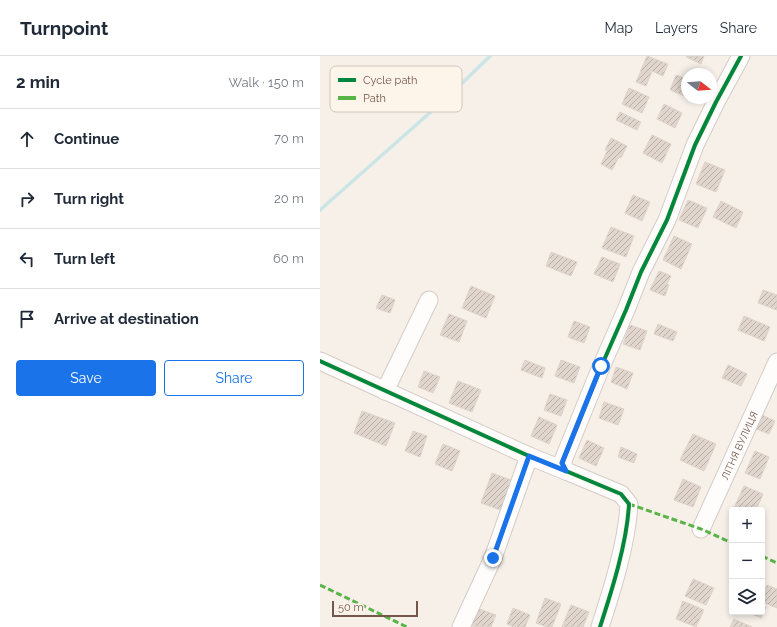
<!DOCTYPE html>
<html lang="en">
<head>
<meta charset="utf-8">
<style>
  body { margin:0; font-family:Raleway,sans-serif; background:#f2f2f3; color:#1f2937 }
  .controls { position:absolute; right:12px; bottom:12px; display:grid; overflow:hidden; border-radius:4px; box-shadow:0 2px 6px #0003 }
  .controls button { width:36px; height:36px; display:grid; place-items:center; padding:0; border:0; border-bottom:1px solid #e0e1e3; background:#fff; color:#1f2937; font:20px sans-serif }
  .compass { position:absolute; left:361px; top:12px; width:36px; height:36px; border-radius:50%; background:#fff; box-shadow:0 2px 6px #0003; rotate:107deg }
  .scale { position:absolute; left:12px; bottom:10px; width:86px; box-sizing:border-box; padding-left:4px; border:2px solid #73574a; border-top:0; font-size:11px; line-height:14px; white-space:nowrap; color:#73574a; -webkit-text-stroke:3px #fef5ea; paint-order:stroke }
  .stop { position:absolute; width:12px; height:12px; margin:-9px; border:3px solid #1a73e8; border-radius:50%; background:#fff }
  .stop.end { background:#1a73e8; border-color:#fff; box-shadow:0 1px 4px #0008 }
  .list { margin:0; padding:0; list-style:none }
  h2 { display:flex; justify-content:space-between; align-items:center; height:52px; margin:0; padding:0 16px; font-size:17px }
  h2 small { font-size:13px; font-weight:400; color:#747a83 }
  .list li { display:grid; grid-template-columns:26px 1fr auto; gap:12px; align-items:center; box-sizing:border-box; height:60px; padding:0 16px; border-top:1px solid #e0e1e3 }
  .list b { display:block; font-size:15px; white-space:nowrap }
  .list em { font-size:13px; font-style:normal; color:#747a83 }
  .actions { display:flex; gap:8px; padding:12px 16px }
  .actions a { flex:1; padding:9px 0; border:1px solid #1a73e8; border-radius:4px; text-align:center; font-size:14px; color:#1a73e8 }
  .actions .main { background:#1a73e8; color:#fff }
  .icon { flex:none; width:22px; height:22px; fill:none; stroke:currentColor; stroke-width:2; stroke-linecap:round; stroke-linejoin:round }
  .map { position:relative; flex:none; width:457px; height:571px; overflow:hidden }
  header { display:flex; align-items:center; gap:24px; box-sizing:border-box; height:56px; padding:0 20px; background:#fff; border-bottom:1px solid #e0e1e3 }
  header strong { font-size:19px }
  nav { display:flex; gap:22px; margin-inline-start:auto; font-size:14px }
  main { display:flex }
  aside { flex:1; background:#fff }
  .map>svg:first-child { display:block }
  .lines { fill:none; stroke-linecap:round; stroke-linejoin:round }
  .stream { stroke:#cbe5e6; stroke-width:3.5 }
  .building { fill:url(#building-hatch); stroke:#dfd3cb }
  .minor-casing { stroke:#d4ccc7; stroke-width:19 }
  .minor { stroke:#fefdfc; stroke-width:17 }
  .quiet { stroke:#59b447; stroke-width:3; stroke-dasharray:6 3; stroke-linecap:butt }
  .cycleway-casing { stroke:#fef5ea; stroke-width:6 }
  .cycleway { stroke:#00873e; stroke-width:4 }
  .route { stroke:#1a73e8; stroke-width:5 }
  .labels { text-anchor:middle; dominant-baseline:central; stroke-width:3; stroke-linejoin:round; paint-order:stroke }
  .street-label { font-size:10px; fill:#73574a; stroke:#fef5ea }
  .key { fill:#fef5ea; stroke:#d4c6ba; stroke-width:1 }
  .key-label { font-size:11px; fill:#73574a }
</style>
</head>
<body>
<header>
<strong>Turnpoint</strong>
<nav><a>Map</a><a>Layers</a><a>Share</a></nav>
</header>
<main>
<aside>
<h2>2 min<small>Walk · 150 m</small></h2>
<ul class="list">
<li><svg class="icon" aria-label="ahead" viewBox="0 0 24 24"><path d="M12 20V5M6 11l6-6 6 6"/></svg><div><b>Continue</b></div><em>70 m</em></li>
<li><svg class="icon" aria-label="right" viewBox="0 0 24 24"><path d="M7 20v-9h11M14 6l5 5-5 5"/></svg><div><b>Turn right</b></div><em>20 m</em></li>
<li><svg class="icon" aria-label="left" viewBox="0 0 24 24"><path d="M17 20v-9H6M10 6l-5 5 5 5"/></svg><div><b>Turn left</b></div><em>60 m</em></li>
<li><svg class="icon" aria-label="arrive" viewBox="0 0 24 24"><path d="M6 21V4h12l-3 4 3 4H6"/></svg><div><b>Arrive at destination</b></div></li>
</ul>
<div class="actions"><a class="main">Save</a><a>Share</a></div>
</aside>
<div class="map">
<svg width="457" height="571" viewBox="0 0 457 571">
  <defs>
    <pattern id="building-hatch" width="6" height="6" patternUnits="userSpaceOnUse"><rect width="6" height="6" fill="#e0d6ce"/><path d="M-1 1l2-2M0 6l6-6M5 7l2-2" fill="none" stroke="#bab0a9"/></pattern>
  </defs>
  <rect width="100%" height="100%" fill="#f6f0e9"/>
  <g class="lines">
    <!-- stream -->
    <path class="stream" d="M0 154 131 38 170 0"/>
  </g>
  <!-- building -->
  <g class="building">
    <path d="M327 0 348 8 343 20 332 15 326 30 316 26Z"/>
    <path d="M367 0H384L381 8 366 1Z"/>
    <path d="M356 19 367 23V41L350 34Z"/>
    <path d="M309 32 329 41 322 57 302 48Z"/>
    <path d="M344 48 362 57 355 72 337 63Z"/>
    <path d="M300 56 321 66 317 74 296 64Z"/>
    <path d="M332 79 351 88 342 107 323 97Z"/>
    <path d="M291 82 307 90 301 102 299 101 292 114 281 108 287 95 285 94Z"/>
    <path d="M385 106 405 114 396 136 376 128Z"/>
    <path d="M313 139 330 146 322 165 305 157Z"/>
    <path d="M368 144 387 152 378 172 359 164Z"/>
    <path d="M401 145 423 156 416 172 393 161Z"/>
    <path d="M291 171 314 180 306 201 282 192Z"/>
    <path d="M354 180 372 188 361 213 343 204Z"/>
    <path d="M231 196 257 206 251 220 226 210Z"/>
    <path d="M282 201 300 208 293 226 274 218Z"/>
    <path d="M339 215 351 220 347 228 349 229 345 240 330 234Z"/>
    <path d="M151 230 175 240 166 262 142 252Z"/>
    <path d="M443 234 457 239V254L438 247Z"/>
    <path d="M62 239 75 244 70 257 56 252Z"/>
    <path d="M129 258 147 265 139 286 120 279Z"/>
    <path d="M424 260 450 271 444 285 418 274Z"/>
    <path d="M254 265 270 271 264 287 248 281Z"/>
    <path d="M338 268 357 276 353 285 334 278Z"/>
    <path d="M310 269 327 275 320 294 303 288Z"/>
    <path d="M205 304 225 312 222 322 201 314Z"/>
    <path d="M241 304 260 311 254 327 235 320Z"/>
    <path d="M408 309 427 318 421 330 402 322Z"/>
    <path d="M296 311 313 317 307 333 291 326Z"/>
    <path d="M104 315 120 321 113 337 98 331Z"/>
    <path d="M138 325 161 334 152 356 129 347Z"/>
    <path d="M230 338 247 344 241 360 224 354Z"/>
    <path d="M284 346 304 353 298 369 279 362Z"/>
    <path d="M42 355 75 367 66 390 34 377Z"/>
    <path d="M442 359 455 365 449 378 436 373Z"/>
    <path d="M219 361 237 369 229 388 211 380Z"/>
    <path d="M93 375 107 380 100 401 85 395Z"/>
    <path d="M373 378 396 388 384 415 360 404Z"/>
    <path d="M267 384 284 392 276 410 259 402Z"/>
    <path d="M123 388 140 395 132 415 115 408Z"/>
    <path d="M301 391 317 398 314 407 298 401Z"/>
    <path d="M435 395 449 401 440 423 425 417Z"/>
    <path d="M172 417 194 425 183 455 161 447Z"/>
    <path d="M363 423 381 431 373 451 354 444Z"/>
    <path d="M424 430 443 438 436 454H413Z"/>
    <path d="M373 523 394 532 386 549 365 540Z"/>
    <path d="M447 529 457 533V552L442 546V541Z"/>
    <path d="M225 542 241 548 232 571H227L216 567Z"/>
    <path d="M363 545 384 554 376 571 356 563Z"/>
    <path d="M251 549 269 556 263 571H242Z"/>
    <path d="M442 550 446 551 441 562 427 556H442Z"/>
    <path d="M157 552 176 559 171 571 150 570Z"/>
    <path d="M193 552 210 559 205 571H194L187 568Z"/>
    <path d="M414 563 432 571H410Z"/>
  </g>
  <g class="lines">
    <!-- minor casing -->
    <g class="minor-casing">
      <g id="minor">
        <path d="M0 305 209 400"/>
        <path d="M65 335 109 244"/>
        <path id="s1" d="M381 473 457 306"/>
        <path d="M141 571 173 502 209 400 246 415"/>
        <path d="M280 571C292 534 307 487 309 448L301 438 246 415 242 407 281 311 306 254 321 216 347 164 375 89 396 46 421 0"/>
      </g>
    </g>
    <!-- minor -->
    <use href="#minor" class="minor"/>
    <!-- quiet -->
    <g class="quiet">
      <path d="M309 448 381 473 412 487"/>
      <path d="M442 500 457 507"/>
      <path d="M0 529 87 571"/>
    </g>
    <!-- cycleway casing -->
    <g class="cycleway-casing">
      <g id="cycleway">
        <path d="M0 305 209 400"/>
        <path d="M280 571C292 534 307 487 309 448L301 438 246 415 242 407 281 311 306 254 321 216 347 164 375 89 396 46 421 0"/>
      </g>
    </g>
    <!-- cycleway -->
    <use href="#cycleway" class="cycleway"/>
  </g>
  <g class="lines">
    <!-- route -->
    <path class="route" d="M173 502 209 400 246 415 242 407 281 310"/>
  </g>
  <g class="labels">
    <!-- street labels -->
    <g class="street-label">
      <text stroke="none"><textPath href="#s1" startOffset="92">ЛІТНЯ ВУЛИЦЯ</textPath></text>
    </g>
  </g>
  <!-- legend -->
  <rect x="10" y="10" width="132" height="46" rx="6" class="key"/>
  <rect x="18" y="22" width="18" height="4" fill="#00873e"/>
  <rect x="18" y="40" width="18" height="4" fill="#59b447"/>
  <g class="key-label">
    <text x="43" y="28">Cycle path</text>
    <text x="43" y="46">Path</text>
  </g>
</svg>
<div class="controls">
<button>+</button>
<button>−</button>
<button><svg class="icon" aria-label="layers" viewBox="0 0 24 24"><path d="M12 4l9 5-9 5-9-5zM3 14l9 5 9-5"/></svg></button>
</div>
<svg class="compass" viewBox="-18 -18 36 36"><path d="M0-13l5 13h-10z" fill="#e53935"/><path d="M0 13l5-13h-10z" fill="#747a83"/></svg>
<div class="scale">50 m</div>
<div class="stop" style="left:281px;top:310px"></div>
<div class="stop end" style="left:173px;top:502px"></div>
</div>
</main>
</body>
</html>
